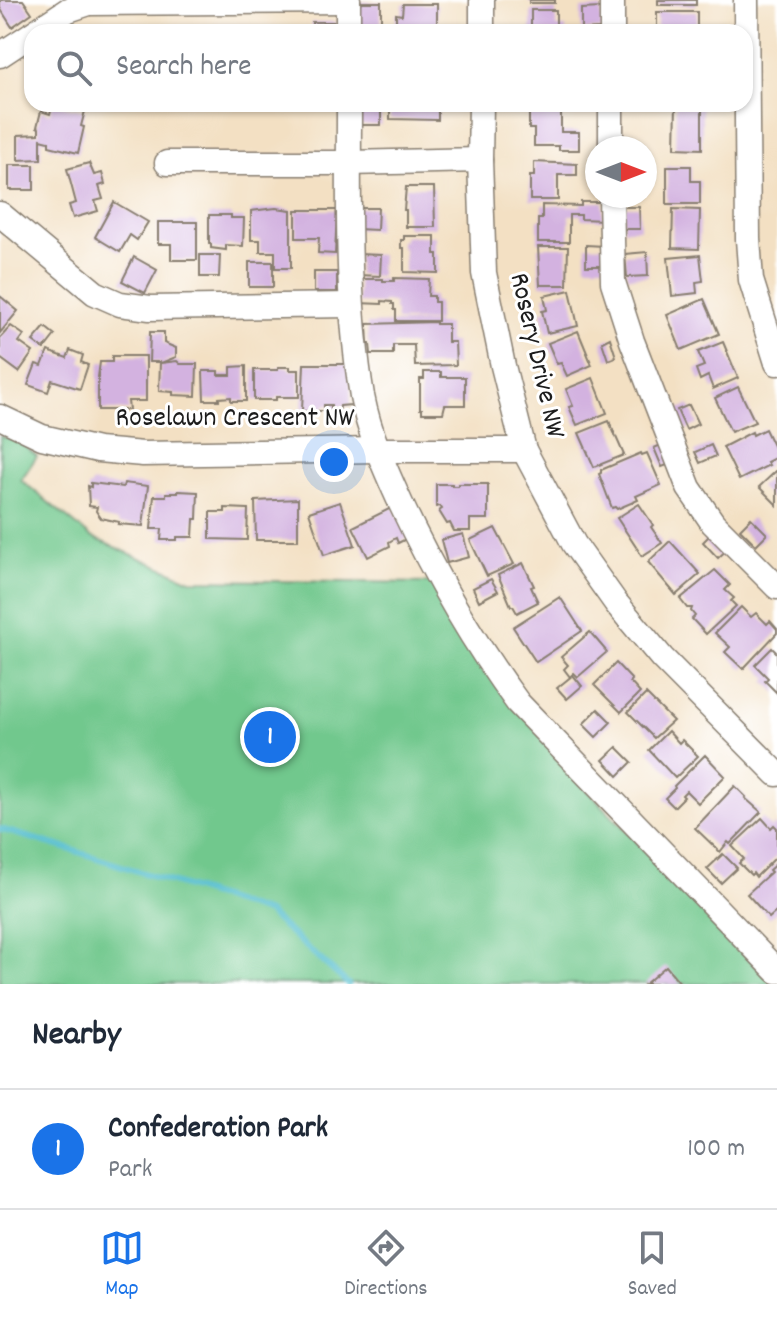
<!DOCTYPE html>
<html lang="en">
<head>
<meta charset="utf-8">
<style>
  body { margin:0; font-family:Dekko,sans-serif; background:#f2f2f3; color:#1f2937 }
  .compass { position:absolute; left:585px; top:136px; width:72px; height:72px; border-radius:50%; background:#fff; box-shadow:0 2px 6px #0004; rotate:90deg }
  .you { position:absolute; left:334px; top:462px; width:28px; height:28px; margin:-20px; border:6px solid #fff; border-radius:50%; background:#1a73e8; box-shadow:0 0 0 12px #1a73e833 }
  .badge { display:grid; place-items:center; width:52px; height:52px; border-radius:50%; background:#1a73e8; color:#fff; font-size:26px; font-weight:700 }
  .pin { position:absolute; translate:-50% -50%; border:4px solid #fff; box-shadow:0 2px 8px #0006 }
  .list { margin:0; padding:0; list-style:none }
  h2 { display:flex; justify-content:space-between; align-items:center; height:104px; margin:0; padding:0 32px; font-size:34px }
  h2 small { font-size:26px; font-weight:400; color:#747a83 }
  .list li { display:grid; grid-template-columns:52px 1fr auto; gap:24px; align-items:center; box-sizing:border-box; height:120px; padding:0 32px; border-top:2px solid #e0e1e3 }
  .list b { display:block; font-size:30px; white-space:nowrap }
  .list p { margin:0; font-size:26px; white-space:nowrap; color:#747a83 }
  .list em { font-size:26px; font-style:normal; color:#747a83 }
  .icon { flex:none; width:44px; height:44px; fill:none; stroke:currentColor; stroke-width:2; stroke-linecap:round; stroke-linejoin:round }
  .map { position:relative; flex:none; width:777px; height:984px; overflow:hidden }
  .search { position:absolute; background:#fff; box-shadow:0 2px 6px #0004; left:24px; right:24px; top:24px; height:88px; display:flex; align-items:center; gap:20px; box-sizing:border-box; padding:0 28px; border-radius:24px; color:#747a83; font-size:30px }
  .sheet { height:224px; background:#fff }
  nav { display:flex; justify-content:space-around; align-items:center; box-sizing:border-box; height:112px; border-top:2px solid #e0e1e3; background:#fff; font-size:22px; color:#747a83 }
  nav a { display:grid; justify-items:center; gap:4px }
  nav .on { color:#1a73e8 }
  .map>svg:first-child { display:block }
  .green { fill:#71c88d; stroke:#467254; stroke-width:2 }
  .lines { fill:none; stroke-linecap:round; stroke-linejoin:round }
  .stream { stroke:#52bdcd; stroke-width:6 }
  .building { fill:#d3b2e0 }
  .minor-casing { stroke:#887e70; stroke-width:27 }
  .minor { stroke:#fff; stroke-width:24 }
  .labels { text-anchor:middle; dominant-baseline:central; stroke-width:6; stroke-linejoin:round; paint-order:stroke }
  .street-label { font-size:28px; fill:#1c1c1c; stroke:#fff }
</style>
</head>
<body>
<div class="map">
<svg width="777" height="984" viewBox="0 0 777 984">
  <rect width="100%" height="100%" fill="#fff"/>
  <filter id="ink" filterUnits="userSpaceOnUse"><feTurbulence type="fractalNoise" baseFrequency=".0125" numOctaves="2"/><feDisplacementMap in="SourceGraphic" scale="16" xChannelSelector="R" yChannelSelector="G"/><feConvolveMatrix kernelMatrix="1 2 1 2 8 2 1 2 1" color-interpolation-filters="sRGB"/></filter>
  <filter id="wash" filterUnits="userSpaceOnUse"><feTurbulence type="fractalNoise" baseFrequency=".006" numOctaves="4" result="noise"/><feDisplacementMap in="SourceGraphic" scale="32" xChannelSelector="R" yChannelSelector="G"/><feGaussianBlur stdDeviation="1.8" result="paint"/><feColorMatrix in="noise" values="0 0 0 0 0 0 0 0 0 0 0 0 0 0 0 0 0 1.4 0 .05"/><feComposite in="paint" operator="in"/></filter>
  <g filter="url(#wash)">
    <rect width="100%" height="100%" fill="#f3e0c3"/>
    <!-- green -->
    <path class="green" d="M0 436 17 440 37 456 21 480 91 537 191 580 431 583 574 776 774 984H0Z"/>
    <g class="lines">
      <!-- stream -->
      <path class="stream" d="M0 829 72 850 268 913 348 984"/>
    </g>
    <g id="blocks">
      <!-- building -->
      <g class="building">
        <path d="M2 0H23L32 13 12 27 0 8V1Z"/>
        <rect x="529" y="0" width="26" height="3"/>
        <rect x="658" y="0" width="38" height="5"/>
        <path d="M358 2H381V26L358 25Z"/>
        <path d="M403 4H437V32H396V14L402 15Z"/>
        <path d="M601 8V29L581 30V9Z"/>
        <path d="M531 10H556V27H566V32H531Z"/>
        <rect x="657" y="12" width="40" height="20"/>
        <rect x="312" y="22" width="24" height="10"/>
        <path d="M53 104 85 111 81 126 84 127 78 153 49 146V141L41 139V159L18 160V135L39 134V128L37 127 41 111 50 114Z"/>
        <rect x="357" y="104" width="24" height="21"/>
        <path d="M390 104H438V120L390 119Z"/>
        <path d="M529 104H561V132H579V150H559V146H534V129H529Z"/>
        <path d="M676 104H702V149L675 148Z"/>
        <path d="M534 162 577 164V175H558V200H530V176H534Z"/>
        <path d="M89 163 94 175 102 173 105 184 99 186 103 199 95 201 98 211 73 218 69 205 76 203 67 169Z"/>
        <rect x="9" y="165" width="25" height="25"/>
        <path d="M667 166H691V181H700V204H667Z"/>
        <path d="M406 187H434L435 227H406V210H404Z"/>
        <path d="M114 202 148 222 137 240 130 235 120 252 95 237Z"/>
        <path d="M581 202H603V220L581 219V215H569V242H538V219H542V205L581 206Z"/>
        <path d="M624 207H639L640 229H624Z"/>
        <path d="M276 208 291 210V268H275V252H260V240H251V211Z"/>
        <path d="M357 208H378L377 230 357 229Z"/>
        <path d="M673 209 700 210 699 249 672 248Z"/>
        <path d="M296 210H337L335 254 318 253 319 238H296Z"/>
        <path d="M209 215H231V218H244L243 246 226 245V250L211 248V244H209Z"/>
        <path d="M158 222H197V260H171V244H158Z"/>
        <path d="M404 236H435V254H438V273L404 272V248H401V240H404Z"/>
        <path d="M586 245 604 246V266H586Z"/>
        <path d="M538 247H568L567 285H540Z"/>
        <path d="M647 252 648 276 627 277 625 254Z"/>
        <path d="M358 254 381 255 380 276 358 275Z"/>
        <path d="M200 255H220L219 277H200Z"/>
        <path d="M700 255 703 281 696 282 697 293 672 296 668 258Z"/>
        <path d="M134 257 157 270 145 293 122 281Z"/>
        <rect x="249" y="262" width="24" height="25"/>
        <rect x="314" y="272" width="23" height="20"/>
        <path d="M394 278 429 279 428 296H434V302H438V321H396V310H394V304H392V302L382 301V304L358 303V279H383V281H394Z"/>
        <path d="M570 290 578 326 547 333 542 311 547 310 544 296Z"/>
        <path d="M0 296 18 311 0 333Z"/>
        <path d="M704 299 719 334 681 350 667 315Z"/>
        <path d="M436 322V324H448V342H455L456 365 415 366 414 345H393V354H371L370 344H368L367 324Z"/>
        <path d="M11 326 24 335 19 342 33 352 19 372 0 358V338Z"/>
        <path d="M45 327 55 335 44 349 33 341Z"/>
        <path d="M578 331 592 365 567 376 561 363 557 364 548 343Z"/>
        <path d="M150 332H164V343L176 348V357L161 363 177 361 180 364H197L196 396 173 395V392L159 391 160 362H149Z"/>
        <path d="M610 338 616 357 608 360 602 342Z"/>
        <path d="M723 342 738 378 713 389 708 376 700 380 696 369 704 366 698 352Z"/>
        <path d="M70 350 83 355 81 362 88 365 80 389 52 380 48 392 28 385 36 364 42 366 48 351 67 358Z"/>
        <path d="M112 356H146V401H128L129 410H98V377L100 362H112Z"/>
        <path d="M304 364H350L351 405 340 406 339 412H331V405H324V411H302Z"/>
        <path d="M246 366V401H231V397L219 398V400H204L203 371H218V375H231V367Z"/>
        <path d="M278 367H290V370H299V397H276V400H254V370H278Z"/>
        <path d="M424 372H441V377H465V405H445L443 413H422V409H420V379H424Z"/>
        <path d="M593 378 607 413 577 425 569 407 573 406 566 389Z"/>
        <path d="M738 387 755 422 731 432 715 398Z"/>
        <path d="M689 405 698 424 686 430 677 410Z"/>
        <path d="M609 421 624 455 594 467 579 433Z"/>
        <path d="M765 429 777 454V457L767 462 769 465 739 480 723 447 752 432 753 435Z"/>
        <path d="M670 441 678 461 662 467 654 448Z"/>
        <path d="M711 445 716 456 700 463 695 452Z"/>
        <path d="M641 453 642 455 647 453 661 485 636 496 638 500 617 509 615 507 612 508 599 474 601 473V470Z"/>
        <path d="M777 470V505L759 487Z"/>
        <path d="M91 483 123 487 124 483 148 486 143 526 118 524 119 522 101 518 96 511 97 507 89 506 88 486 91 487Z"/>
        <path d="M436 484H452V486H458V484H488V519H470V531H454L450 523 447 524 439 511 442 509 440 506 436 507Z"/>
        <path d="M178 491 198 492 197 519H194L193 537H177V540H161L162 529H151L154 496H166V493H178Z"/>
        <path d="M298 499V540H256L255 501Z"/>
        <path d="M340 502 355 545 324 555 309 512Z"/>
        <path d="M639 504 653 525 651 527 662 543 642 556 617 518Z"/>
        <path d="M393 507 410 537 398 543 396 538 389 542 390 546 368 557 353 527Z"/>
        <path d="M225 508 248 509 247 540 210 539V512H225Z"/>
        <path d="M751 518 767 534 756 545 740 529Z"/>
        <path d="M495 528 514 564 487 576 470 540Z"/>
        <path d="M716 529 732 545 718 558 703 542Z"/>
        <path d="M463 534 469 557 447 563 441 540Z"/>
        <path d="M670 541 700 574 676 595 648 562Z"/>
        <path d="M523 563 534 586 531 587 538 602 517 613 513 606H511L498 575Z"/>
        <path d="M715 570 730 585 725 590 734 598 731 601 736 606 706 634 692 619 695 616 691 611 692 608H687L680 599Z"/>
        <path d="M491 579 498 591 479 601 473 588Z"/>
        <path d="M560 597 582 631 536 662 513 627Z"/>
        <path d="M741 607 751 617 756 613 767 624 770 621 777 629V633L743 669 725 652 730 647 715 633Z"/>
        <path d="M590 632 607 652 578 677 574 673 570 677 564 669 568 665 561 657Z"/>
        <path d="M772 648 777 653V693L765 681 768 678 755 665Z"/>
        <path d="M616 663 632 680 630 682 640 693 621 712 594 685Z"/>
        <path d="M573 675 582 686 567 699 557 688Z"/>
        <path d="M646 694 673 721 654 738 628 712Z"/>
        <path d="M598 709 611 722 596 737 583 724Z"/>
        <path d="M668 731 679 743 682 740 698 756 675 778 649 750Z"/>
        <path d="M617 747 632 762 618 776 603 760Z"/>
        <path d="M705 755 725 776 698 803 686 791 682 795 684 797 674 807 665 798 675 788 674 786Z"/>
        <path d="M735 786 746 797 745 798 761 812 730 844 728 842 720 852 695 828Z"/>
        <path d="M762 818 771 828 774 825 777 828V856L756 877 753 873 751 875 739 863 744 859 732 846Z"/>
        <path d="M723 854 737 868 721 883 707 869Z"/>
        <path d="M777 863V911L769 918 747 894 771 872 769 870Z"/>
        <path d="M666 966 681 984H645Z"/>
      </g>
    </g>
  </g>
  <g filter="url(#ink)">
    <use href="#blocks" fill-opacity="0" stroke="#887e70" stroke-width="2"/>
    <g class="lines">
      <!-- minor casing -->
      <g class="minor-casing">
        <g id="minor">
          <path d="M348 0V32"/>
          <path d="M746 0 748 239 751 280 777 363"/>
          <path d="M35 32 68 10 89 3 348 1"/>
          <path d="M482 32V0"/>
          <path d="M612 32V0"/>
          <path d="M0 55 32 34"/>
          <path d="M349 104C349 201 346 299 362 396 369 433 385 469 401 504 434 574 472 641 518 703L777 971"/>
          <path d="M481 104 480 160 484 273 503 366 524 450 574 544 616 603 662 658 777 774"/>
          <path d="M611 148V104"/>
          <path d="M167 163H349L480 160"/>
          <path d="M611 196 613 282 632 341 689 488 713 523 777 587"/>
          <path d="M0 214 95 293 120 304 150 308 351 305"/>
          <path d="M0 417 42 437 98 450 143 454 378 450H524"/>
        </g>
      </g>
      <!-- minor -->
      <use href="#minor" class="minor"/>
    </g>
  </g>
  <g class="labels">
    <!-- street labels -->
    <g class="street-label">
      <text transform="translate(535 356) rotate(77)">Rosery Drive NW</text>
      <text x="235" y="420">Roselawn Crescent NW</text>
    </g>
  </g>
</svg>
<svg class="compass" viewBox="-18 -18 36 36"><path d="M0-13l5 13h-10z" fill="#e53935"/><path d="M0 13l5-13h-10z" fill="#747a83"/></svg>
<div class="you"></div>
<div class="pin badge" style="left:270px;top:737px">1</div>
<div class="search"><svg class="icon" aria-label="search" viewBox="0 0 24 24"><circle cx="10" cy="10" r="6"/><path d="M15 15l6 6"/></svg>Search here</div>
</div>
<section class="sheet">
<h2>Nearby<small></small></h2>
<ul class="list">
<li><span class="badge">1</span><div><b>Confederation Park</b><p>Park</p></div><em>100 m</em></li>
</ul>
</section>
<nav>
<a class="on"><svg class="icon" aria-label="map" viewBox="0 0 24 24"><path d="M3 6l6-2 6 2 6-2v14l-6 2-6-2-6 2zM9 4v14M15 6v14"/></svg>Map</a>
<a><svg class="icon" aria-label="directions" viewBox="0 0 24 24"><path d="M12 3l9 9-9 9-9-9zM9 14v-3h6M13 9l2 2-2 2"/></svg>Directions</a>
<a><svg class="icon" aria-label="saved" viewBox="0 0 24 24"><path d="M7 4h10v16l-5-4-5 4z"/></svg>Saved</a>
</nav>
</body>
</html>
